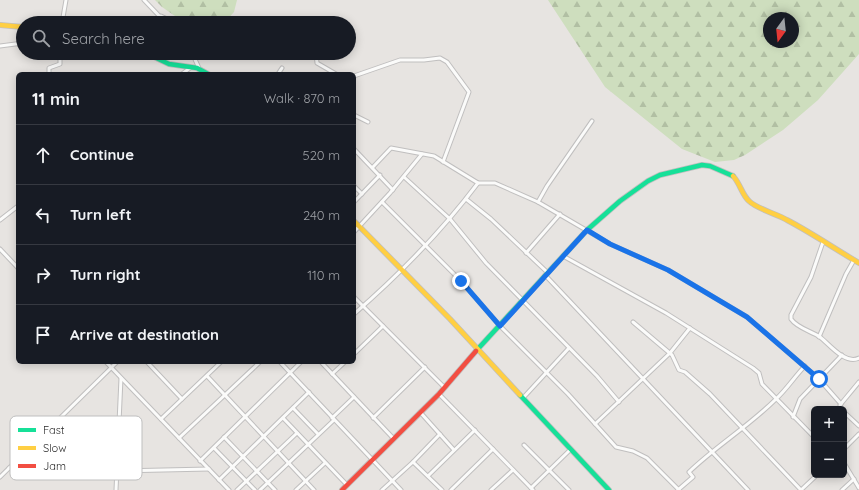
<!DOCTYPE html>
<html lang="en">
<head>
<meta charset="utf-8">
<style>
  body { margin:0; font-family:Quicksand,sans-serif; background:#20242c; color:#f1f3f6 }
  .controls { position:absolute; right:12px; bottom:12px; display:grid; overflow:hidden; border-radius:6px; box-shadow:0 2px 10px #0003 }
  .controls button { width:36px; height:36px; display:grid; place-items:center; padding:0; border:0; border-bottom:1px solid #363941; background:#171b24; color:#f1f3f6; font:20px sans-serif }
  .compass { position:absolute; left:763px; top:12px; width:36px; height:36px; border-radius:50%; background:#171b24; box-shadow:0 2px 10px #0003; rotate:195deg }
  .stop { position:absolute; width:12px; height:12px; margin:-9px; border:3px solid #1a73e8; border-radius:50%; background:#fff }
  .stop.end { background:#1a73e8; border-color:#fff; box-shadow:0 1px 4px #0008 }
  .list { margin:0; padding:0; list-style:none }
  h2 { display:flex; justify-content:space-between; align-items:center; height:52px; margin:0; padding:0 16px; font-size:17px }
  h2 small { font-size:13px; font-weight:400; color:#9ea1a6 }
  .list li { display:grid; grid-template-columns:26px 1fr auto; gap:12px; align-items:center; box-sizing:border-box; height:60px; padding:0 16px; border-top:1px solid #363941 }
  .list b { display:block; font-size:15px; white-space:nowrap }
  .list em { font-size:13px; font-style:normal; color:#9ea1a6 }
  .icon { flex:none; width:22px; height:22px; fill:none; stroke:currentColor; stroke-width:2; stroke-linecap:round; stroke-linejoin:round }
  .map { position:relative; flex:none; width:859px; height:490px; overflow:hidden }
  .search { position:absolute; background:#171b24; box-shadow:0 2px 10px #0003; left:16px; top:16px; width:340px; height:44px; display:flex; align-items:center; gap:10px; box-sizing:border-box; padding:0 14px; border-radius:22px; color:#9ea1a6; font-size:15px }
  .panel { position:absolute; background:#171b24; box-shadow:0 2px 10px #0003; left:16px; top:72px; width:340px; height:292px; border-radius:6px }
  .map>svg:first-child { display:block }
  .forest { fill:url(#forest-firs); fill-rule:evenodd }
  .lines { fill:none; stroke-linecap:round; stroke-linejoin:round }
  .street-casing { stroke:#c0bfbf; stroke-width:5 }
  .fast-casing { stroke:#c0bfbf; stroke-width:6 }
  .slow-casing { stroke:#c0bfbf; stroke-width:6 }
  .jam-casing { stroke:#c0bfbf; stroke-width:6 }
  .street { stroke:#fbfbfa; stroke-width:3 }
  .fast { stroke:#16e098; stroke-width:4.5 }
  .slow { stroke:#ffcf43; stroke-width:4.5 }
  .jam { stroke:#f24e42; stroke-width:4.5 }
  .route { stroke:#1a73e8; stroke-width:5 }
  .key { fill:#fff; stroke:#bfbfbf; stroke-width:1 }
  .key-label { font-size:11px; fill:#2a2a2a }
</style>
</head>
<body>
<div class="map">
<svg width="859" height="490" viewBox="0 0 859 490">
  <defs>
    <pattern id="forest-firs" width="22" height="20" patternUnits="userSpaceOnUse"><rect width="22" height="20" fill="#cedebe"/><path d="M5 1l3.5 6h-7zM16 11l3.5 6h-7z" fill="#b1bfa3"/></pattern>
  </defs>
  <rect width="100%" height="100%" fill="#e7e4e1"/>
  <!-- forest -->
  <g class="forest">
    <path d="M155 0H237L234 12 224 23H185L162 7Z"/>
    <path d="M548 0H859V54L818 100 783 130 745 155 734 160 715 162 682 149 605 87ZM769 18H793V42H769Z"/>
  </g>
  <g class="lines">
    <!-- street casing -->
    <g class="street-casing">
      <g id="street">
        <path d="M144 0 166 23"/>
        <path d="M161 16 175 23"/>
        <path d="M62 23 66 0"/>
        <path d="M0 46 23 43"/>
        <path d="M192 53 199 68"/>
        <path d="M316 53 317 63 336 74"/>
        <path d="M49 74V68L60 64V53"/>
        <path d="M182 74 190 68"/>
        <path d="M278 74 282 68"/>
        <path d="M354 76 400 60H424L440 58 447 62 469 92 443 162"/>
        <path d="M354 115 368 122"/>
        <path d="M354 149 393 190"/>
        <path d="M373 167 391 148 434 156 478 183H495L538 202 610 244 668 270 747 317 819 379 841 404"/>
        <path d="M404 177 450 219 486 263 597 376 619 402"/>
        <path d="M354 186 362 194"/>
        <path d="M466 199 491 219 548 273"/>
        <path d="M354 202 380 175"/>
        <path d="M382 202 461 281 500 326 568 394 616 447 633 451 647 458 679 490"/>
        <path d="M538 202 547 186 592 121"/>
        <path d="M0 220 18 206"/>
        <path d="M354 232 390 193 422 154"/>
        <path d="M823 242 811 277 791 315V319C797 328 811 331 820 337 829 344 845 365 859 358"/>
        <path d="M0 249 18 268"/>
        <path d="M526 253 560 214"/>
        <path d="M563 256 666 313 753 368 759 373 762 384 814 437"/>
        <path d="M545 275 748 490"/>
        <path d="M354 297 444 387"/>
        <path d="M354 314C400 274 442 231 478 183"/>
        <path d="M633 322 672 355 679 370 685 372 710 394 801 490"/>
        <path d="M819 337 846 274 854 260"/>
        <path d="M354 354 383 326"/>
        <path d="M106 362 229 490"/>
        <path d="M147 362 182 399"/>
        <path d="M280 362 401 490"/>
        <path d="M321 362 393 438"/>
        <path d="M332 374 345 362"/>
        <path d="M207 376 314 490"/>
        <path d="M439 394 533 490"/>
        <path d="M523 398 569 348"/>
        <path d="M293 408 318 434"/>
        <path d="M840 409V405L859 382"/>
        <path d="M420 412 454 450"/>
        <path d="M844 412 859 426"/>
        <path d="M793 417 800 399 842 355"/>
        <path d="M283 418 347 485"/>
        <path d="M332 418 354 397"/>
        <path d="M373 418 425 367"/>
        <path d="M161 419 221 362"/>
        <path d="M595 424 670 353 690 328"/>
        <path d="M224 437 275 490"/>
        <path d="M179 438 260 362"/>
        <path d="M524 445 569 490"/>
        <path d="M214 448 255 490"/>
        <path d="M844 449 859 434"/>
        <path d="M200 461 301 362"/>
        <path d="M413 462 442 490"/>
        <path d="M844 463 859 488"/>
        <path d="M9 468 118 471 209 469"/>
        <path d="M428 476 475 430"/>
        <path d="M0 477 117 362"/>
        <path d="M219 480 309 392"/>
        <path d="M531 488 571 449"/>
        <path d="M116 490 121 378"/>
        <path d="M237 490 297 433"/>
        <path d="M260 490 334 420"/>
        <path d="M296 490 325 463"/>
        <path d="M382 490 413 462 440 434"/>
        <path d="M451 490 493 449"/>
        <path d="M491 490 513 470"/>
        <path d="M678 490 693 477 689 472C716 446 749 426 776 399 787 389 795 376 805 366"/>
        <path d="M801 490 817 475"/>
        <path d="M842 490 854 479"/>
      </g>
    </g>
    <!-- fast casing -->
    <g class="fast-casing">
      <g id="fast">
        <path d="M146 53 169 64 197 68 208 74"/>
        <path d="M476 351 587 230 620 201 648 181 660 175 702 165 710 166 733 176"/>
        <path d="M520 395 609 490"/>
      </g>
    </g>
    <!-- slow casing -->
    <g class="slow-casing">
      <g id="slow">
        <path d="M0 25 23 27"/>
        <path d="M733 176C740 183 742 195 749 201 757 209 777 214 787 220 812 233 835 249 859 263"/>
        <path d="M354 221 450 319 520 395"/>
      </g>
    </g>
    <!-- jam casing -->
    <g class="jam-casing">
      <path id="jam" d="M342 490 439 394 476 351"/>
    </g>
    <!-- street -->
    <use href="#street" class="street"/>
    <!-- fast -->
    <use href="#fast" class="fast"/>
    <!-- slow -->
    <use href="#slow" class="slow"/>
    <!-- jam -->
    <use href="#jam" class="jam"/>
  </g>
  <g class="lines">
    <!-- route -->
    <path class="route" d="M461 281 500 326 587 230 610 244 668 270 747 317 819 379"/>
  </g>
  <!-- legend -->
  <rect x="10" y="416" width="132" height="64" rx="6" class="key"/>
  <rect x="18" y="428" width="18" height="4" fill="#16e098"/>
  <rect x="18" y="446" width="18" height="4" fill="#ffcf43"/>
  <rect x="18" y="464" width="18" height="4" fill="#f24e42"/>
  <g class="key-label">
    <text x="43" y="434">Fast</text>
    <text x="43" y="452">Slow</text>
    <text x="43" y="470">Jam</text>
  </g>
</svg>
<div class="controls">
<button>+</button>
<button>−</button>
</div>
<svg class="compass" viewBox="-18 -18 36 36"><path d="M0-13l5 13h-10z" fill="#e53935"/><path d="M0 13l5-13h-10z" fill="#9ea1a6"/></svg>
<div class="stop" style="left:819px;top:379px"></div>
<div class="stop end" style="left:461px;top:281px"></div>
<div class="search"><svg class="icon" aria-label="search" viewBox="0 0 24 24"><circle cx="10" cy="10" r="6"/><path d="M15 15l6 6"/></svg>Search here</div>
<section class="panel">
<h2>11 min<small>Walk · 870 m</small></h2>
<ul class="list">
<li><svg class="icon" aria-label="ahead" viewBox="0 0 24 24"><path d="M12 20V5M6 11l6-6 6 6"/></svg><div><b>Continue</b></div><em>520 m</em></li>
<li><svg class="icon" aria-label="left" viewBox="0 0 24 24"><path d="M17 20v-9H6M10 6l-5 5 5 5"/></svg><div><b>Turn left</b></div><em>240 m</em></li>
<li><svg class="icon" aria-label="right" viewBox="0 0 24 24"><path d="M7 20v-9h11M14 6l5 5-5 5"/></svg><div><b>Turn right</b></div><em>110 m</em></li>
<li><svg class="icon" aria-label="arrive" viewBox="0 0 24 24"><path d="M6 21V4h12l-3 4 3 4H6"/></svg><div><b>Arrive at destination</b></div></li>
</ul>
</section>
</div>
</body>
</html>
